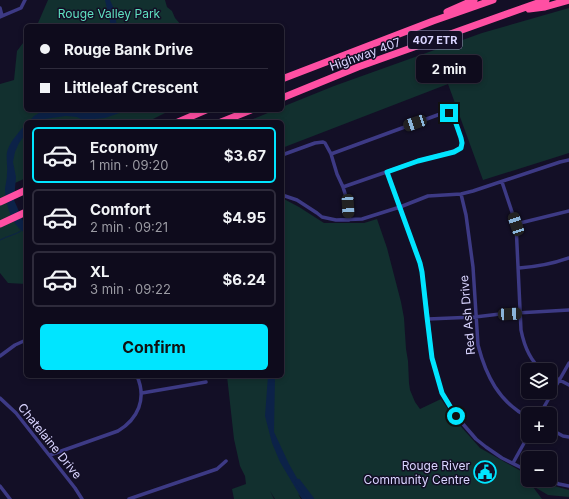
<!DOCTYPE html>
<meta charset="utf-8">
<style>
:root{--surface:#0e0b1c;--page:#1c1929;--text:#f1f3f6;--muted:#9b9ba3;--line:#2e2b3b;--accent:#00e5ff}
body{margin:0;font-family:Inter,sans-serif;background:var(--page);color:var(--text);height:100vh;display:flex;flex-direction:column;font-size:15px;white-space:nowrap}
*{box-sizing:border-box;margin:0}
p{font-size:13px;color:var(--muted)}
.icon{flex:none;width:22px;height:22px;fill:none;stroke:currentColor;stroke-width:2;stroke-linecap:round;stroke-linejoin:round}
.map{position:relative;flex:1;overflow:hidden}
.drawer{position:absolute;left:24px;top:120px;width:260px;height:258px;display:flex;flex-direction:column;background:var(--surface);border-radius:6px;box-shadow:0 2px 6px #0003,0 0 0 1px var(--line)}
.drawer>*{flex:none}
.hud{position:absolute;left:24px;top:24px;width:260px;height:88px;border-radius:6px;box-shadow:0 2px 6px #0003,0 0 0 1px var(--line);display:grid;align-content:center;height:88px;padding:0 16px;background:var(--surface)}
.tools{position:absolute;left:521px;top:363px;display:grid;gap:8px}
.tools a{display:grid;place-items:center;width:36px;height:36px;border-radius:6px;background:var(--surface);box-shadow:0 2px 6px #0003,0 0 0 1px var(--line);font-size:20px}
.end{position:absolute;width:18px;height:18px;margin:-9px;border:5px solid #00e5ff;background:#111;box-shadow:0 0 0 2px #111}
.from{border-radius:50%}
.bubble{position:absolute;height:28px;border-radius:6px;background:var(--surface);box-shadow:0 2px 6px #0003,0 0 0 1px var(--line);font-size:13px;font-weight:700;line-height:28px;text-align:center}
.car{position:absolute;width:12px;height:24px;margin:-12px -6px;border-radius:5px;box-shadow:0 0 3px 1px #0007;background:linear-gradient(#222 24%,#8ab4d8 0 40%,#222 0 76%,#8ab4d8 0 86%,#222 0)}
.hud b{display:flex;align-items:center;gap:14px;height:38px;font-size:15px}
.hud b+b{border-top:1px solid var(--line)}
.hud i{width:10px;height:10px;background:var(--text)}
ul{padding:7px 0 0;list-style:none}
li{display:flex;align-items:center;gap:12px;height:56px;margin:0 8px 6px;padding:0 8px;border:2px solid var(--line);border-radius:6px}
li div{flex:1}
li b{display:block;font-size:15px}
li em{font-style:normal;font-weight:700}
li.on{border-color:var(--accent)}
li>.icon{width:36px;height:36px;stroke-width:1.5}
.primary-button{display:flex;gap:8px;margin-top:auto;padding:8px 16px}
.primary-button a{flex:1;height:46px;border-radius:6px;background:var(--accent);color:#111;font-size:16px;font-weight:700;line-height:46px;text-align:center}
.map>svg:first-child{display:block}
.green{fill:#12302f}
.water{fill:#0c2248}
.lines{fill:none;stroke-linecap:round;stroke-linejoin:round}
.stream{stroke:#0c2248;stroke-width:1}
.river{stroke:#0c2248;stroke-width:6}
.street{stroke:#3d3a85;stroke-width:3.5}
.highway{stroke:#ff4fa3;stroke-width:7}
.route{stroke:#00e5ff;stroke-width:5}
.labels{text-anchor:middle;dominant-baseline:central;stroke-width:3;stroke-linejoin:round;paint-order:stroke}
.shield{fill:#130f26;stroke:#9e99be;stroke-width:1}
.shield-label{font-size:11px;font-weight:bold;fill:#d9d4ff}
.park-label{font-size:12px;fill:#5fe0c0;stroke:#130f26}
.street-label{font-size:12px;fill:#d9d4ff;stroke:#130f26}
.poi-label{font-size:12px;fill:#d9d4ff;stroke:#130f26;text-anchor:end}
</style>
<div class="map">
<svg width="569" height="499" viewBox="0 0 569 499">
<rect width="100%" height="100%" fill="#130f26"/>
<!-- green -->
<path class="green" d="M48 0H165L167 7 172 11 175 18 182 26H36L38 23Z
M569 8V153L483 180 448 84 282 148V122H246L275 110H282V107L334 86 482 33Z
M26 39V110H171L147 122H26V178L6 187 26 231V284L8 283 0 273V84L14 80 17 51Z
M282 198 299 207 324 223H364L377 219 387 248 401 302 404 318 406 349 408 361 409 383 410 390 415 402 420 409 441 399 456 421 480 448 528 475V480H538L554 486 569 490V497L548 495 533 486V487L542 499H303L298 494 301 499H275L270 491 274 499H234L232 489 246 484 245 476 240 466 234 439 227 376H282Z"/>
<!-- water -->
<path class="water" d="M105 0H110L114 9 117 26H111Z
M44 110H87L104 112 109 110H128L105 118 83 120 77 117 66 116 44 119 35 122H28L34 116Z
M26 124V133L19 143 15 152 13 162 16 177 14 200 24 223 26 225V233C12 227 5 203 5 188 6 183 7 178 7 173 8 165 5 156 8 149 12 139 20 131 26 124Z
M268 376H275L274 432 289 464 302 487 312 499H302L280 462 272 443 265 416Z"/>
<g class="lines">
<!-- stream -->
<path class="stream" d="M0 240C7 236 15 235 21 231"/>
<!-- river -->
<path class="river" d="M298 482 311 499"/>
<!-- street -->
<path class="street" d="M0 8 2 16
M0 17 21 8 25 0
M331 154 443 113H449L453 115 461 138 462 143 461 148 454 151 418 161 343 187
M282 155 315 143 323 142 325 143 331 154 337 174 343 187 348 203 349 220
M387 172 420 263 422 272 428 319 432 358 442 393 456 416 476 439 486 447 502 458 528 471
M502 182 516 224 521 330C524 345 529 360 542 370
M461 194 466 215 473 267 478 345C486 376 499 402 528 417
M282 195 297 200 317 213 322 217 336 220 362 219 400 207 428 196 461 194 473 191 560 162 569 160
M516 224 569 211
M519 268C536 267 552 264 569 258
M428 319 475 317 500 314 569 310
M0 356 15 345 26 340
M550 375 569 385
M142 393 206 382
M0 398 16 413 75 488 82 499
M540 414 569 363
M550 429 563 436 569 437
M50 455 118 431C138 419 147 399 137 376
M513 463 528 436
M548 480 559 484 569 486
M0 486 10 499
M129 499 217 469 226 461"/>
<!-- highway -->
<path class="highway" d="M529 9 545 7 569 0
M447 12 474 0
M282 79 433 21 493 0
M282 98 358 67 546 0
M178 122 206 110
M221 122 251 110
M0 202 26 190
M0 224 26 212"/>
</g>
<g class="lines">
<!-- route -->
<path class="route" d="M449 113 453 115 461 138 462 143 461 148 454 152 418 161 387 172 420 263 422 272 427 317 432 358 442 393 456 416"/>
</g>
<!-- icons -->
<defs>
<g id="civic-ring" transform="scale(1.15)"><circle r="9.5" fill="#130f26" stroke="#00e5ff" stroke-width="1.5"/><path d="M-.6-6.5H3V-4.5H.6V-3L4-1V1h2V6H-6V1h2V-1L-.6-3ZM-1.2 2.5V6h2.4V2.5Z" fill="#00e5ff"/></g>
</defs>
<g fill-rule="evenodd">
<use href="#civic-ring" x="485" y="472"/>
</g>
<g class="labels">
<!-- shield labels -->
<rect class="shield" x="408" y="31" width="54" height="18" rx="3"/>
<g class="shield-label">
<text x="435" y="40">407 ETR</text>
</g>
<!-- park labels -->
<g class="park-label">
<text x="109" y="13">Rouge Valley Park</text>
</g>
<!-- street labels -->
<g class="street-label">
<text transform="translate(365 54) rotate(-20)">Highway 407</text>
<text transform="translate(467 315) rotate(-95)">Red Ash Drive</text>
<text transform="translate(50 441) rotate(51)">Chatelaine Drive</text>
</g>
<!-- poi labels -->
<g class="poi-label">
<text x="470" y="465">Rouge River<tspan x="470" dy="14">Community Centre</tspan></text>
</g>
</g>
</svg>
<div class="tools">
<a><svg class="icon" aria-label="layers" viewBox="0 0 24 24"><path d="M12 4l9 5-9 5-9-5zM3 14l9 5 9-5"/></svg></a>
<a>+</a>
<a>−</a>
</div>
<i class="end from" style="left:456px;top:416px"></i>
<i class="end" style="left:449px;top:113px"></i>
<div class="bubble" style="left:416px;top:55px;width:66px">2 min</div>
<i class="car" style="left:415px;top:123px;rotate:251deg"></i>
<i class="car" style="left:348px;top:206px;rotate:177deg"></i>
<i class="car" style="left:516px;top:224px;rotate:342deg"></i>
<i class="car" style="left:510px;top:314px;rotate:87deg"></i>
<div class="hud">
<b><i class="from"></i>Rouge Bank Drive</b>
<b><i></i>Littleleaf Crescent</b>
</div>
<section class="drawer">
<ul>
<li class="on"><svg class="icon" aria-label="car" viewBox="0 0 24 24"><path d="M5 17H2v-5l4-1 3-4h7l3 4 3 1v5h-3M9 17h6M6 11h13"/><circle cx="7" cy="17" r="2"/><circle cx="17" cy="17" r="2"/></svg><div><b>Economy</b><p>1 min · 09:20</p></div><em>$3.67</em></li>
<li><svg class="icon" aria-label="car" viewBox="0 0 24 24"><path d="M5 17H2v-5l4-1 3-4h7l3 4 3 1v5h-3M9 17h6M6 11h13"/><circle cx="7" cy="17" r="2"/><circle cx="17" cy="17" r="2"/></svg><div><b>Comfort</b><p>2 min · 09:21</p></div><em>$4.95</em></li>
<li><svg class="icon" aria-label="car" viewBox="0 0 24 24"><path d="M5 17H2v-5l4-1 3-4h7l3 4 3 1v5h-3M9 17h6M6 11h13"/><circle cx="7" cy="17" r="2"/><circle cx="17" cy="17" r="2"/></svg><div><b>XL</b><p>3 min · 09:22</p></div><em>$6.24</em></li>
</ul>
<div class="primary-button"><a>Confirm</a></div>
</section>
</div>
